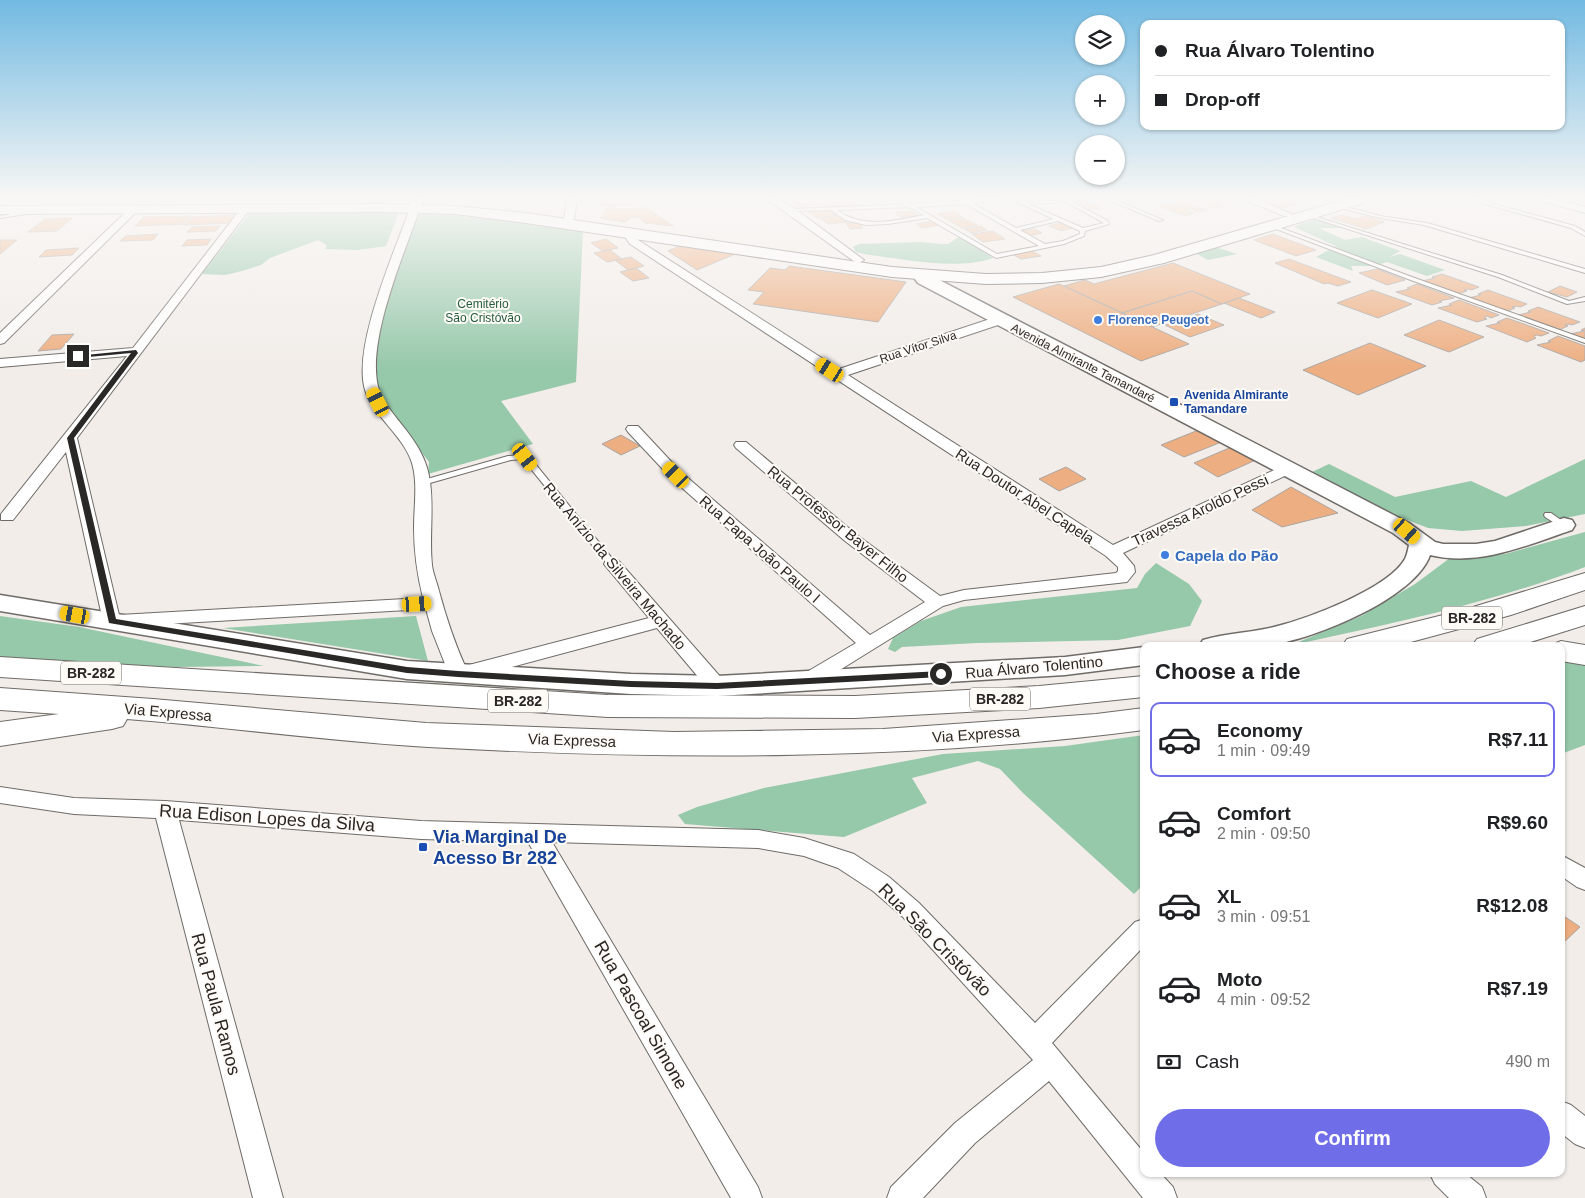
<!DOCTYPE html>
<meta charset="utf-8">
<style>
:root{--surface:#fff;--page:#f6f6f6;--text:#202124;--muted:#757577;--line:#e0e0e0;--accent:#6f6de7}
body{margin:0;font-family:Arial,sans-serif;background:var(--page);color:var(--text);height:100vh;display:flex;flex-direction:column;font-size:19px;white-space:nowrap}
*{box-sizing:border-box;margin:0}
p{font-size:16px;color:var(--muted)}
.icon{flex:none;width:28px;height:28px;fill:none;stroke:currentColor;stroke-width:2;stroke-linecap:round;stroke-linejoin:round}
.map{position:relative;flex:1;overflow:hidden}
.side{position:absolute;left:1140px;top:642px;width:425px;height:535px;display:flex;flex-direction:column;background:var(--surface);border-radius:10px;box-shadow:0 1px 4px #0004}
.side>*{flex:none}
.guide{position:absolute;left:1140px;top:20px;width:425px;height:110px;border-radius:10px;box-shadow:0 1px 4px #0004;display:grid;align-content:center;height:110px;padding:0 15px;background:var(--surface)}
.tools{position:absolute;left:1075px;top:15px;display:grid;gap:10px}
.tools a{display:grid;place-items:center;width:50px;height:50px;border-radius:50%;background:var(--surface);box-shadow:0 1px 4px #0004;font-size:25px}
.end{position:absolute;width:22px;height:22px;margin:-11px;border:6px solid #2a2826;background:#fff;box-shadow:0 0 0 2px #fff}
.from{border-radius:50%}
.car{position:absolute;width:15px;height:30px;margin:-15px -8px;border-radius:6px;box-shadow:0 0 4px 1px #0007;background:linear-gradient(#f5c518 24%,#345 0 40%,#f5c518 0 76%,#345 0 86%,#f5c518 0)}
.guide b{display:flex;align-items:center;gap:18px;height:48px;font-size:19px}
.guide b+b{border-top:1px solid var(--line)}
.guide i{width:12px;height:12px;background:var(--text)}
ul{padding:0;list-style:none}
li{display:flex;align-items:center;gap:15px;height:75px;margin:0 10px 8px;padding:0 5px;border:2px solid transparent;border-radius:10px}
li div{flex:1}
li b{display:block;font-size:19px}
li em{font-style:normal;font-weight:700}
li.current{border-color:var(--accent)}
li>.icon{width:45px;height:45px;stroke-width:1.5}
h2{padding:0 15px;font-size:22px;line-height:60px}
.pay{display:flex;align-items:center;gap:12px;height:55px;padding:0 15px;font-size:19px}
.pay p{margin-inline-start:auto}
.primary-button{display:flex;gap:10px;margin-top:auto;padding:10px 15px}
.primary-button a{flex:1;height:58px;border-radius:30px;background:var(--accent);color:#fff;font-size:20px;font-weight:700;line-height:58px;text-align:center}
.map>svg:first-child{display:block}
.green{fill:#96c8aa}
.building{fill:#edae81;stroke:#aba5a2}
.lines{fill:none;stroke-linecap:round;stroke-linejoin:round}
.service-casing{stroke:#6f6b67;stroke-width:2}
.minor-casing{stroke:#6f6b67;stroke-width:2}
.tertiary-casing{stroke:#6f6b67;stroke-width:3}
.secondary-casing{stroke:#6f6b67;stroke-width:3}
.primary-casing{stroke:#6f6b67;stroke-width:2}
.motorway-casing{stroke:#6f6b67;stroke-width:2}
.service{fill:#fff;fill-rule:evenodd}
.minor{fill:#fff;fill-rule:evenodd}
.tertiary{fill:#fff;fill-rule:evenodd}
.secondary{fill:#fff;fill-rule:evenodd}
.primary{fill:#fff;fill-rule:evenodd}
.motorway{fill:#fff;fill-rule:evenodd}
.route{fill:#2a2826}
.shop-dot{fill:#3f7fe0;stroke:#fefbf7;stroke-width:2}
.transit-dot{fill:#1a4fb4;stroke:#fefbf7;stroke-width:2}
.labels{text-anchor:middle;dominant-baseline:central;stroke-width:4;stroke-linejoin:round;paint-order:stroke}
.far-park-label{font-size:12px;fill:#245b3f;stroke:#fefbf7}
.far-shop-label{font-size:12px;font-weight:bold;fill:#366cbe;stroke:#fefbf7;text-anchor:start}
.far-street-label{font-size:12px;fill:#2a2826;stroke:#fefbf7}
.far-transit-label{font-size:12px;font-weight:bold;fill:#164399;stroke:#fefbf7;text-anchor:start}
.shield{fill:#fefbf7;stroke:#6a6765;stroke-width:1}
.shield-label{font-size:14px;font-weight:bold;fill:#2a2826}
.street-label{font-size:15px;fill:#2a2826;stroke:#fefbf7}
.shop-label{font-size:15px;font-weight:bold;fill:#366cbe;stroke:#fefbf7;text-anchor:start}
.near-street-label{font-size:18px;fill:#2a2826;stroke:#fefbf7}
.near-transit-label{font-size:18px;font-weight:bold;fill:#164399;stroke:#fefbf7;text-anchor:start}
</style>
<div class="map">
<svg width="1585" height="1198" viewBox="0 0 1585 1198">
<rect width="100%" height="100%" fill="#f2ede9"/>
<!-- green -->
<path class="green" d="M251 211 399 212 386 246 358 250 325 249 327 245 318 240 270 258 261 265 242 271 225 275 202 274Z
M420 211 493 218 583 230 576 382 501 401 533 444 428 474 429 462 379 397 375 376 378 324Z
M1315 219H1327L1345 225 1342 228H1319L1345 240 1362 237 1400 251 1390 257 1400 254 1445 270 1427 276 1387 262 1374 266H1351L1353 271 1316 257 1336 246 1296 228 1295 226Z
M960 236 993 258C955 271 904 259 864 254L856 252 853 247 859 244 921 242 942 244H948Z
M1216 247 1237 254 1208 260 1195 253Z
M1585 459V514L1526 526 1462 531 1428 528 1397 516 1312 472 1329 464 1395 497 1471 481 1506 497Z
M1585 532V567C1489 604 1389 624 1289 646L1361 616 1415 584 1450 558 1505 554Z
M1156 563 1189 584 1202 601 1190 626 1118 640 977 643 902 647 895 652 888 649 893 638 921 621 961 607 1137 588 1145 574Z
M0 616 79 627 264 666 176 667 0 659Z
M416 616 428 661 223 628Z
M1561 658 1585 661V745L1561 754Z
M1144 735V884L1134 894 1023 793 1000 769 978 761 912 778 927 803 844 837 685 824 678 815 697 807 764 788 943 754 1065 746Z"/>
<!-- building -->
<path class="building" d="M601 200H641L638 201 640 202 639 205 600 206 603 202H600Z
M793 200H812L814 201 811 204 800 206Z
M820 200 838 201V205H820Z
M839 200H856V205H838Z
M1180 200 1193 205 1207 210 1199 212 1190 209 1185 210 1194 213 1186 216 1159 206 1167 204 1176 207 1180 206 1172 203Z
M1193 200H1230L1235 202 1227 204 1218 201 1214 202 1223 205 1215 208Z
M1262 200H1286L1301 203 1284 208Z
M1087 202 1100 208 1090 210 1077 204Z
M647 208 673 226 645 223 638 217H632L625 222 600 218 605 214 606 209Z
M829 208 838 215 817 218 808 212Z
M913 211 918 216 900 217 895 213Z
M954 211 962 217 946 219 938 214Z
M237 215 230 223 183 225 191 217Z
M1341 215 1357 219 1365 216 1384 222 1366 229 1331 218Z
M190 216 182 224 135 226 144 217Z
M838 216 846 222 828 224 820 218Z
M72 218 57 231 28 232 45 219Z
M963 218 977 225 962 228 948 220Z
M934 221 941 225 922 228 916 224Z
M846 223H859L863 228 850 229Z
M1060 223 1073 228 1061 231 1049 226Z
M220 226 216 231 187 232 192 227Z
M981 226 987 230 971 233 964 229Z
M1035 229 1042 233 1028 236 1020 231Z
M993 231 1005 239 983 242 972 234Z
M158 234 153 240 120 241 126 236Z
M1273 234 1316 250 1296 256 1254 240Z
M211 239 207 245 182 246 187 240Z
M606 239 618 248 603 251 591 243Z
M0 240H17L0 254Z
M682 245 735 254 697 270 668 251Z
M79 248 72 255 39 257 46 250Z
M610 250 622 259 607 262 594 253Z
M1032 251 1041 256 1021 259 1012 254Z
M631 257 644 266 628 270 615 260Z
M1289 259 1351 282 1338 286 1328 283 1324 284 1275 263Z
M1173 263 1250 294 1222 304 1192 291 1122 313 1064 286 1085 280 1094 284Z
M789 266 906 282 878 322 753 304 764 292 748 290 770 268 785 270Z
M636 268 649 278 633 281 620 272Z
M1377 269 1405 280 1387 285 1359 273Z
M1442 274 1479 287 1471 290 1468 289 1464 290 1467 291 1458 294 1422 281 1435 278 1432 277Z
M1059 284 1064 286 1189 344 1141 361 1013 297Z
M1417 284 1454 298 1439 301 1442 302 1432 305 1396 292 1410 289 1407 288Z
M1560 286 1577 292 1567 297 1548 292Z
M1372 290 1412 304 1378 318 1337 303Z
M1488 290 1527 304 1520 307 1516 306 1512 307 1515 308 1506 312 1468 298 1481 295 1478 294Z
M1192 291 1222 304 1152 327 1122 313Z
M1239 298 1275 312 1261 318 1224 303Z
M1459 300 1499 315 1491 318 1487 316 1484 318 1487 319 1477 322 1438 308 1452 305 1449 304Z
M1538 307 1580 322 1572 325 1568 324 1565 325 1568 326 1559 330 1518 315 1531 312 1528 311Z
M1198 314 1224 325 1190 337 1165 325Z
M1507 318 1549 333 1541 336 1537 335 1534 336 1536 338 1527 342 1486 326 1500 323 1497 322Z
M1439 320 1484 337 1449 352 1404 335Z
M1585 328V339L1570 334 1584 331 1581 330Z
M74 334 61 349 38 351 52 335Z
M1558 336 1585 346V360L1581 362 1537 345 1551 342 1548 341Z
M1370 343 1426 366 1358 395 1303 370Z
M1201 429 1224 441 1184 457 1161 445Z
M621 435 640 446 621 455 602 444Z
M1234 446 1258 459 1218 477 1194 463Z
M1066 467 1086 479 1059 491 1039 479Z
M1291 487 1338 513 1282 527 1252 510Z
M1561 914 1580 927 1561 945Z"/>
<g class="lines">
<!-- service casing -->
<g class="service-casing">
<path id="service" d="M976 200H999L972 203 1016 228 1054 219 1012 200 1022 202 1089 200 1072 202 1108 221 1109 224 1085 231 1084 236 1064 244 996 258 927 218 888 224 866 225 845 220 831 210 791 211 789 210 791 209C852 207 914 204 976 200ZM1066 202 1104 223 1083 228 1028 204ZM966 204 1039 246 997 254 916 207ZM910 207 924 215C894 221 862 229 837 210ZM1058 221 1080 231V234L1063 241 1045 244 1020 230Z
M1109 200H1115L1163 220 1159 221Z
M1471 200H1479L1575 226 1585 232V236L1571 228Z
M1339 205 1380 216 1427 223 1585 269V273L1424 225 1380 218 1337 207V206Z
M31 211H33V213L0 218V216Z
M1307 214 1502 275 1569 301 1585 297V301L1567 304 1498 277 1307 216Z
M1273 225 1412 277 1585 339V343L1408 279 1271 227V225Z
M525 455H528L615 562 616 564 615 566H609L523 459 511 460 423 485 419 483 420 481 508 456Z
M1545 513H1551L1568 525 1567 527H1561L1545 517 1544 515Z"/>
</g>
<!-- minor casing -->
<g class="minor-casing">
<path id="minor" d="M567 200H577L574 219 569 222 564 219Z
M768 200H780L794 208 864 260 859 263 855 262Z
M897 200H908L916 206 911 209Z
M1245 200H1259L1292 214 1290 216H1284Z
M1539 200H1556L1585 207V213Z
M246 205 251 208 249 210 77 438 119 615 423 598C417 574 414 552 414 527 414 506 418 483 412 463 403 435 374 417 365 390 352 346 395 251 410 208L415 205 420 208C405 253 357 359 384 401 402 428 426 447 430 482 434 509 429 538 432 565 433 574 437 582 439 591 446 617 454 641 465 666L649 618 604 564 606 560H618L724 681 727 686 724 691 717 693 710 691 657 628 459 681 452 679 449 674 432 631 426 609 112 627 106 625 103 621 66 452 13 520H1V514L127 356 0 367V359L133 348 243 206Z
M134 206 137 207V211L4 343 0 344V333L131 207Z
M632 231 637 234 635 237 638 240 839 369 996 317H1004L1006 320 1004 323 848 375 1113 545 1283 466H1293L1295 469 1293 472 1123 553 1134 566 1135 572 1127 582 964 600 943 606 814 686 807 688 800 686 797 681 800 676 856 643 671 478 628 432 626 429 628 426H638L681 472 870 635 925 602 845 541 736 448 734 445 736 442H746L857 535 940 596 964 590 1116 573 1118 571V567L1106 556 630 244 625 237 628 232Z
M0 787 74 798 165 801 421 821 758 830 804 838 854 854 889 877 919 903 1035 1023 1135 922 1144 919V946L1052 1043 1144 1153V1174H1161L1173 1187 1177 1198H1143L1049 1081 975 1143 923 1198H887L891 1187 955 1123 1033 1060 903 917 873 891 838 868 804 856 758 848 552 842 758 1187 762 1198H731L528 842 421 839 179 820 283 1198H253L156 818 74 814 0 803Z
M1561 855 1585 868V890L1577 887 1561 876Z
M1561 1101 1571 1105 1585 1116V1148L1575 1144 1561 1133Z
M1430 1174H1466L1482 1187 1486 1198H1449L1435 1184Z"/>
</g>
<!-- tertiary casing -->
<g class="tertiary-casing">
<path id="tertiary" d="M411 200H423L419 211H411L409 208Z"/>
</g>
<!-- secondary casing -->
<g class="secondary-casing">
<path id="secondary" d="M920 270 1409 523 1435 542 1443 544H1476L1495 541 1564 518 1572 520 1575 525 1572 530C1527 545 1479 567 1430 555 1415 599 1308 642 1264 646 1243 648 1220 646 1199 646L1203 640C1226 633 1251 633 1274 627 1307 619 1388 589 1405 559 1407 555 1408 550 1409 545L1393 533 918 283 912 275 915 272Z
M0 595 407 661 631 674 717 676 1065 657 1144 647V665L1065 675 717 696 631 694 407 679 0 611Z"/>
</g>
<!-- primary casing -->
<g class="primary-casing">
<path id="primary" d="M1343 200H1366L1364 203 1164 263 1101 277 1042 283 986 284 892 277 526 223 456 214 378 212 0 214V206L378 204 456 206 526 213 892 267 986 274 1042 273 1101 267 1154 255Z"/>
</g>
<!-- motorway casing -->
<g class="motorway-casing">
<path id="motorway" d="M1585 573V590L1511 615 1396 646H1342L1347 639 1463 610Z
M1585 606V625L1518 646H1472L1477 639Z
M1561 641 1585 645V665L1561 661V646H1549Z
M0 657 608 695 855 696 1039 686 1144 676V697L1039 708 855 718 608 717 0 677Z
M0 688 153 699 426 723 674 732 883 729 1096 714 1144 708V730C907 761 666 760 428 747 327 741 227 727 127 719L123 726 112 729 0 746V722L59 714 0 710Z"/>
</g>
<!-- service -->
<use href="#service" class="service"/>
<!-- minor -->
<use href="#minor" class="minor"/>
<!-- tertiary -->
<use href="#tertiary" class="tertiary"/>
<!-- secondary -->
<use href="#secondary" class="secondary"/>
<!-- primary -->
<use href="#primary" class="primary"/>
<!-- motorway -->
<use href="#motorway" class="motorway"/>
</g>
<!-- sky -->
<linearGradient id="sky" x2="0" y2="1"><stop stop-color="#72bae2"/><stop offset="0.54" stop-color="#f9f7f5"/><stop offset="1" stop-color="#f9f7f5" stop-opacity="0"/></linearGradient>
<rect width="1585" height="368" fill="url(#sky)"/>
<!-- route -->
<path class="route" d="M136 350 138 353 74 438 116 619 407 667 458 671 631 681 717 683 941 671 945 674 941 677 717 689 631 687 458 677 407 673 109 623 67 438 131 353 78 358 75 356Z"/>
<!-- markers -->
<g class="shop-dot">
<circle cx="1098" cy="320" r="5"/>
<circle cx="1165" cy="555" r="5"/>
</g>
<g class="transit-dot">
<rect x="1169" y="397" width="10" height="10" rx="2.5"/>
<rect x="418" y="842" width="10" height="10" rx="2.5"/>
</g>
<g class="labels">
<!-- far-park labels -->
<g class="far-park-label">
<text x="483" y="304">Cemitério<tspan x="483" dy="14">São Cristóvão</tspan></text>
</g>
<!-- far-shop labels -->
<g class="far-shop-label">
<text x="1108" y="320">Florence Peugeot</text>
</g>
<!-- far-street labels -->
<g class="far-street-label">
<text transform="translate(918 347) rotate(-18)">Rua Vítor Silva</text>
<text transform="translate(1083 363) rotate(27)">Avenida Almirante Tamandaré</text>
</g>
<!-- far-transit labels -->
<g class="far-transit-label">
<text x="1184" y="395">Avenida Almirante<tspan x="1184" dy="14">Tamandare</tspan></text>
</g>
<!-- shield labels -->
<g class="shield">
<rect x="1442" y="606.5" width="60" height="23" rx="4"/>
<rect x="61" y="661.5" width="60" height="23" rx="4"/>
<rect x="970" y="687.5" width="60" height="23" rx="4"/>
<rect x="488" y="689.5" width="60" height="23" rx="4"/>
</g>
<g class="shield-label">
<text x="1472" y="618">BR-282</text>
<text x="91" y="673">BR-282</text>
<text x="1000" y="699">BR-282</text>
<text x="518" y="701">BR-282</text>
</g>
<!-- street labels -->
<g class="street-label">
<text transform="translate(1025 496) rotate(33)">Rua Doutor Abel Capela</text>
<text transform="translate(1200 510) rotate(-25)">Travessa Aroldo Pessi</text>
<text transform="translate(838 524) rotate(39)">Rua Professor Bayer Filho</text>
<text transform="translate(760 549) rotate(41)">Rua Papa João Paulo I</text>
<text transform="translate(615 566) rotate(50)">Rua Anízio da Silveira Machado</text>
<text transform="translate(1034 667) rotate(-5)">Rua Álvaro Tolentino</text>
<text transform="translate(168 712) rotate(5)">Via Expressa</text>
<text transform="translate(976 734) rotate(-4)">Via Expressa</text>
<text transform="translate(572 740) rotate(2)">Via Expressa</text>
</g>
<!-- shop labels -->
<g class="shop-label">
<text x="1175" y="555">Capela do Pão</text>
</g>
<!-- near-street labels -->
<g class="near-street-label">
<text transform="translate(267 818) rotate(4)">Rua Edison Lopes da Silva</text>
<text transform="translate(935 940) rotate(45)">Rua São Cristóvão</text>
<text transform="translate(216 1004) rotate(75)">Rua Paula Ramos</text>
<text transform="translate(641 1015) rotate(60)">Rua Pascoal Simone</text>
</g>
<!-- near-transit labels -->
<g class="near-transit-label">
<text x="433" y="837">Via Marginal De<tspan x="433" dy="21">Acesso Br 282</tspan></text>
</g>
</g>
</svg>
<div class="tools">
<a><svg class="icon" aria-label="layers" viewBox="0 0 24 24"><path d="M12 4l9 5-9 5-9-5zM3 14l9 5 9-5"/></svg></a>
<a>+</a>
<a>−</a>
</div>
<i class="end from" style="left:941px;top:674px"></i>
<i class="end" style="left:78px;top:356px"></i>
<i class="car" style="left:830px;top:370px;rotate:303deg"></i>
<i class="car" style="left:378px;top:402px;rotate:333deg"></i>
<i class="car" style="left:525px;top:457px;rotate:142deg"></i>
<i class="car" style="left:676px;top:475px;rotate:315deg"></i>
<i class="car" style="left:1407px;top:531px;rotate:131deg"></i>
<i class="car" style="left:417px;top:604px;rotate:87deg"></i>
<i class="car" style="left:75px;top:615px;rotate:280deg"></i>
<div class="guide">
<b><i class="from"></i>Rua Álvaro Tolentino</b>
<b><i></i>Drop-off</b>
</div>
<section class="side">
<h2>Choose a ride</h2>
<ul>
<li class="current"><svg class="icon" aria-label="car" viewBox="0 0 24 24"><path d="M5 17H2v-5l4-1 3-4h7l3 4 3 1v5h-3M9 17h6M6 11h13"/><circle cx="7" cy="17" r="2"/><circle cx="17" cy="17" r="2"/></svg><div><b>Economy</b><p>1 min · 09:49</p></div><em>R$7.11</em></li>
<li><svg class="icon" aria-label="car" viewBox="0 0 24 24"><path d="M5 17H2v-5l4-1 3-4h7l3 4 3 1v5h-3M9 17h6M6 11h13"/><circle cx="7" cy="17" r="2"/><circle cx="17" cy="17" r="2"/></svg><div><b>Comfort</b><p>2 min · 09:50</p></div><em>R$9.60</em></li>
<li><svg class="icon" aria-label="car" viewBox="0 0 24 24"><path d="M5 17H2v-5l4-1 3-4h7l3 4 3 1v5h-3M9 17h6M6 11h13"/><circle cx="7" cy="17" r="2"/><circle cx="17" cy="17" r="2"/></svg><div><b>XL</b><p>3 min · 09:51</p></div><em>R$12.08</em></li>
<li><svg class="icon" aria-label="car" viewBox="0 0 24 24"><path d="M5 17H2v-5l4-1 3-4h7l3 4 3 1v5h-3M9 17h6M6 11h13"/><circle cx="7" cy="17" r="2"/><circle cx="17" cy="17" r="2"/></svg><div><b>Moto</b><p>4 min · 09:52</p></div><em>R$7.19</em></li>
</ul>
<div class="pay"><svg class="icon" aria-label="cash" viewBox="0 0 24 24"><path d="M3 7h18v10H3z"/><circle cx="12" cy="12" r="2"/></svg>Cash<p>490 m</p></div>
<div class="primary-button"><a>Confirm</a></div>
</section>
</div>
